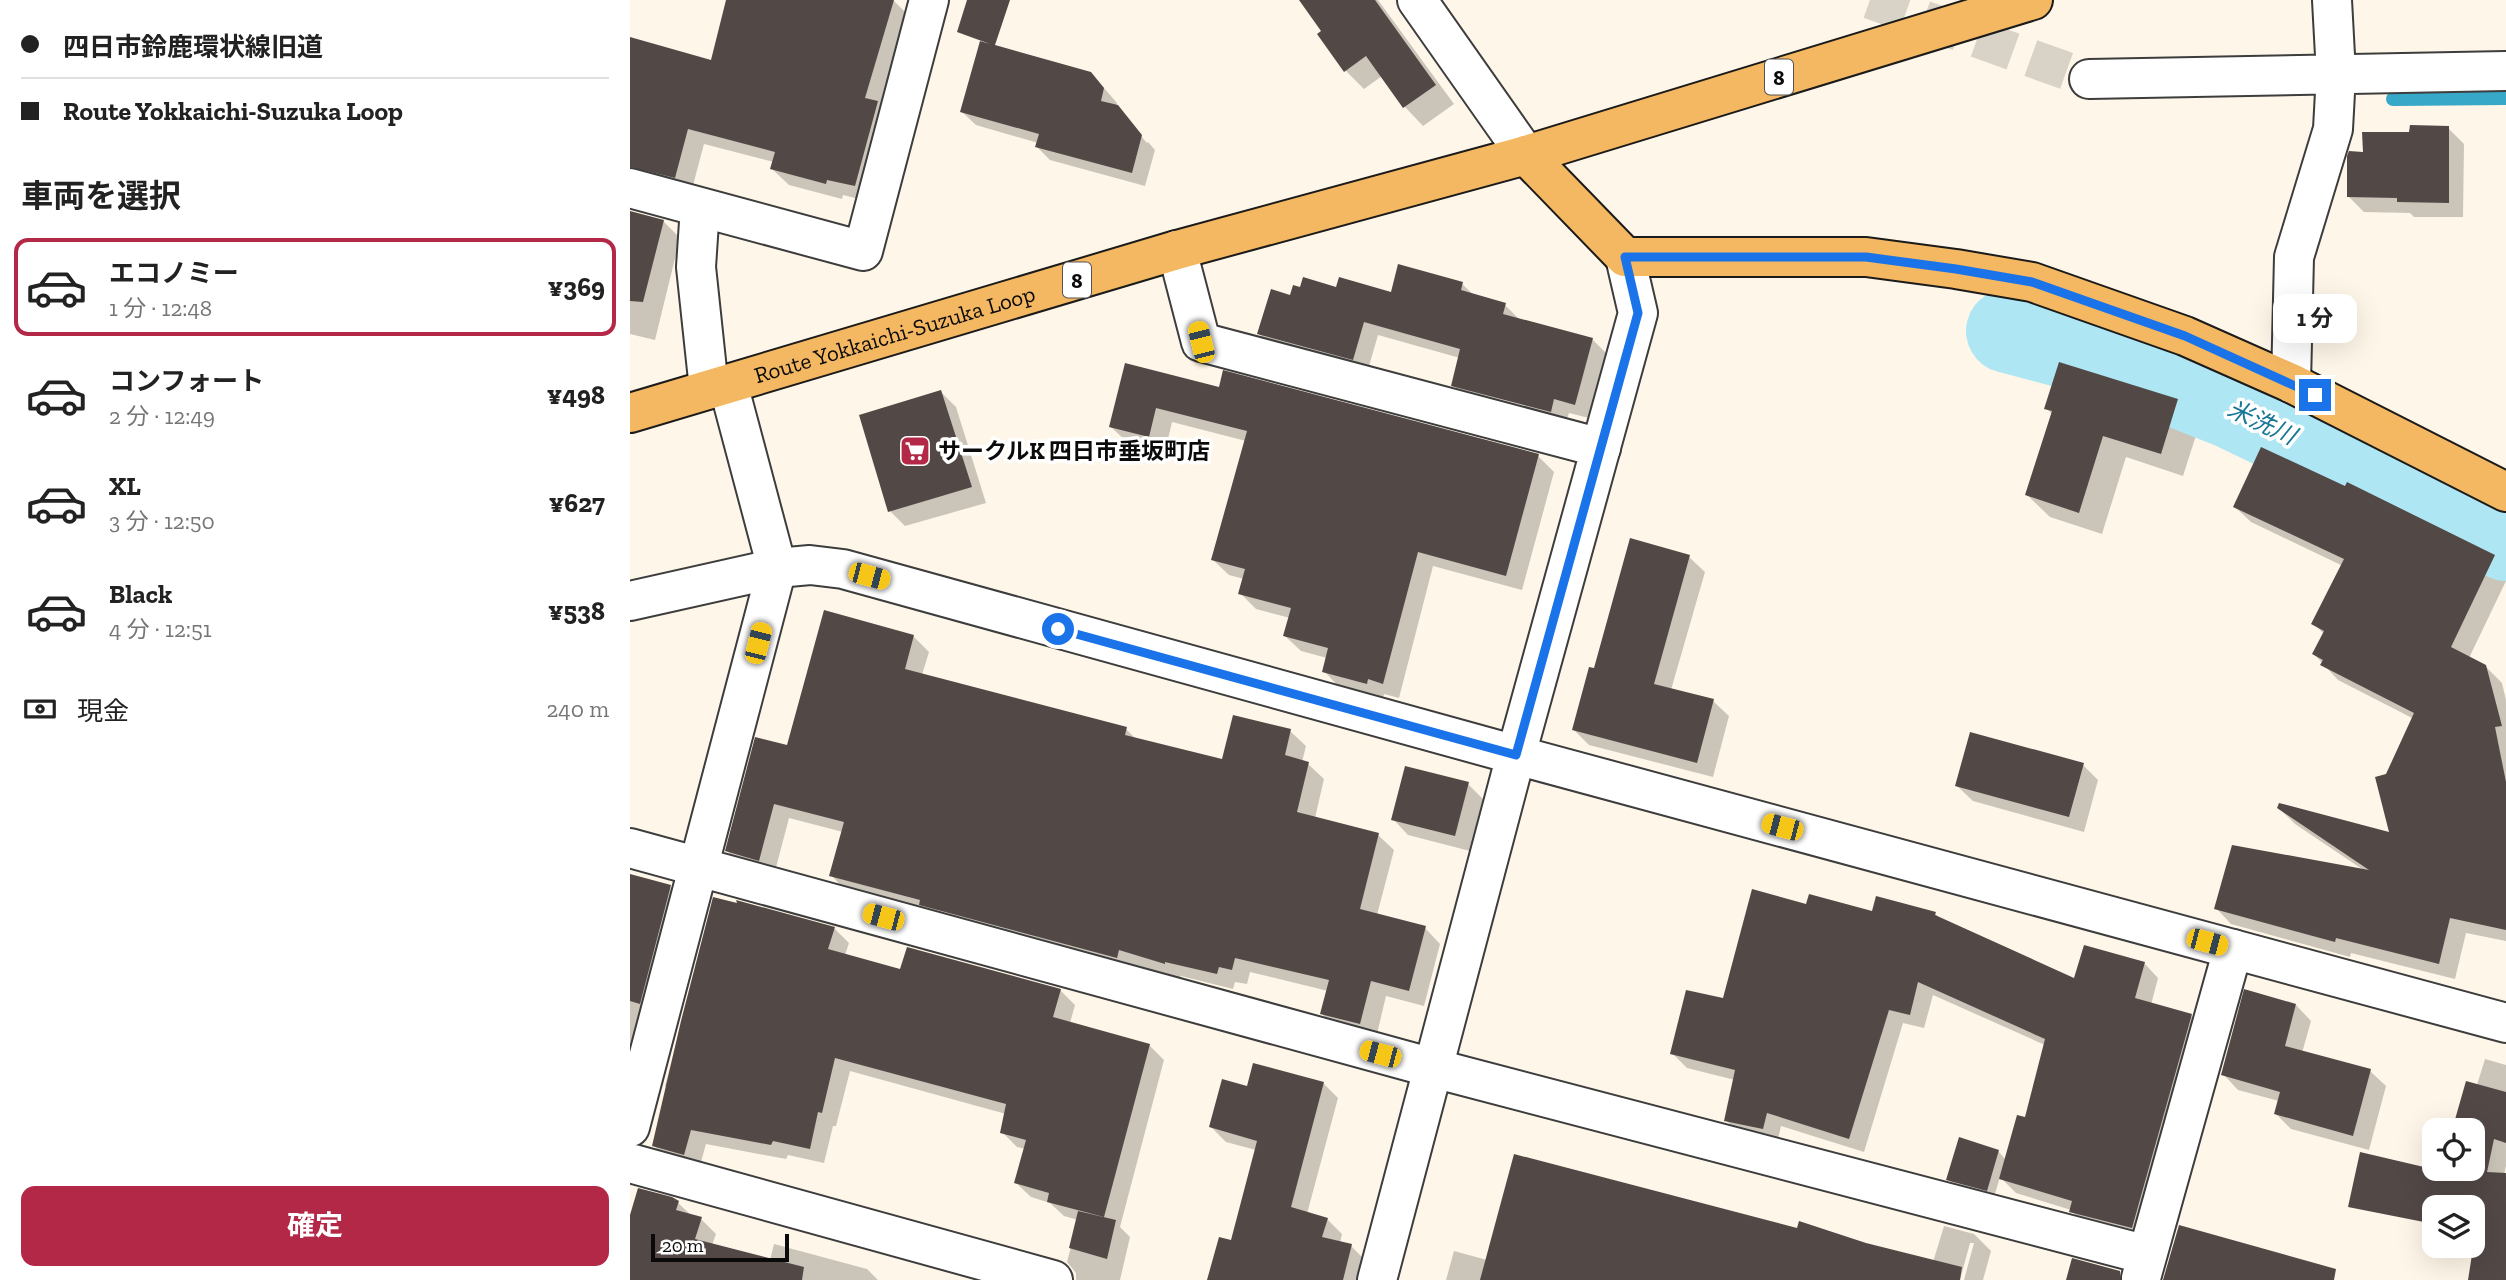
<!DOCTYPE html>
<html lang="ja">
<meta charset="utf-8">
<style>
:root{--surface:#fff;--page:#f6f6f6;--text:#222;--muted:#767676;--line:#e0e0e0;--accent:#b42847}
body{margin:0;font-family:"Zilla Slab","Noto Sans JP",serif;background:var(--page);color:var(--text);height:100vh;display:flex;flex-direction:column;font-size:26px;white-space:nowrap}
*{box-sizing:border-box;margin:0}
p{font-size:23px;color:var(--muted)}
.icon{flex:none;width:38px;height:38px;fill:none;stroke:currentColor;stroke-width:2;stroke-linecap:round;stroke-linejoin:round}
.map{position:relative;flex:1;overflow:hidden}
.details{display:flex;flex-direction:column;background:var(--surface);width:630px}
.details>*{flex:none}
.top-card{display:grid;align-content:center;height:154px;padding:0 21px;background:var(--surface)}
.fabs{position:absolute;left:1792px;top:1118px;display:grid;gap:14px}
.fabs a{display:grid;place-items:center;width:63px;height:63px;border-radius:14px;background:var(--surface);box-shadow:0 7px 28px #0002;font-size:35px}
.scale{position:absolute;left:21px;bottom:18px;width:138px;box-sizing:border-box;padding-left:7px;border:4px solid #0a0a0a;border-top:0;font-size:19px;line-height:24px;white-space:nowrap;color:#0a0a0a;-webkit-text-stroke:5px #fff;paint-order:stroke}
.end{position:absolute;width:32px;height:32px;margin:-16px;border:9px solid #1a73e8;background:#fff;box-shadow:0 0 0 4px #fff}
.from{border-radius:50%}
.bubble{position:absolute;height:49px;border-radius:14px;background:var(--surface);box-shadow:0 7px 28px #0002;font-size:23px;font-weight:700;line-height:49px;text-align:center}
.car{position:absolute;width:21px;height:42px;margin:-21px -10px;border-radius:9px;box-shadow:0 0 5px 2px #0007;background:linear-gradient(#f5c518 24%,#345 0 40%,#f5c518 0 76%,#345 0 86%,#f5c518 0)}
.top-card b{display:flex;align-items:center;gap:24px;height:66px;font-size:26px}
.top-card b+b{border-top:2px solid var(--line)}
.top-card i{width:18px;height:18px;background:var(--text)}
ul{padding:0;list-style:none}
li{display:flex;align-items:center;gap:21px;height:98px;margin:0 14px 10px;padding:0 7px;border:4px solid transparent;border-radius:14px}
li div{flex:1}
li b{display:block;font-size:26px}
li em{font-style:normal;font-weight:700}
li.selected{border-color:var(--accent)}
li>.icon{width:63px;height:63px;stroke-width:1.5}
h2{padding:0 21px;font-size:32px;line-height:84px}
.pay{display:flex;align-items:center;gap:18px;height:77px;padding:0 21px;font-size:26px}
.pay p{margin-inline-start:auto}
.primary-button{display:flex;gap:14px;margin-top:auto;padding:14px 21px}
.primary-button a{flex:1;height:80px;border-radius:14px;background:var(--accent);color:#fff;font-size:28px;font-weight:700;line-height:80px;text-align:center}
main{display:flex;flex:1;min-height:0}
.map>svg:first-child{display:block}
.shadow{fill:#0003}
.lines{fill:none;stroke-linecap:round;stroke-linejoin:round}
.stream{stroke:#38a8c8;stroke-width:14}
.river{stroke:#afe6f4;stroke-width:84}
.building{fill:#524947}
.minor-tunnel{stroke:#d9d3c7;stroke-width:38;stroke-dasharray:38 19;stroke-linecap:butt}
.minor-casing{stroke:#3d3d3d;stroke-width:42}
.tertiary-casing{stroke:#3d3d3d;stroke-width:42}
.primary-casing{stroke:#1b1b1b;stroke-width:42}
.minor{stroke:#fff;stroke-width:38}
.tertiary{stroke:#fff;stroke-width:38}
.primary{stroke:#f4b762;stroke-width:38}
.route{stroke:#1a73e8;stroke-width:9}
.labels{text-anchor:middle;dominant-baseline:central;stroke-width:7;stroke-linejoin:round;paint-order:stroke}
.shield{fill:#fff;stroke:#545454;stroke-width:2}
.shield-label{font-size:21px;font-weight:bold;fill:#0a0a0a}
.street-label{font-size:23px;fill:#0a0a0a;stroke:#fff}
.poi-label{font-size:23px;font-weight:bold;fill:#0a0a0a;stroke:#fff;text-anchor:start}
.water-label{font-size:24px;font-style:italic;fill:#197696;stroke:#fff}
</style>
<main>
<section class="details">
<div class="top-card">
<b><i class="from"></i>四日市鈴鹿環状線旧道</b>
<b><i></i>Route Yokkaichi-Suzuka Loop</b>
</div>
<h2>車両を選択</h2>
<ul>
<li class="selected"><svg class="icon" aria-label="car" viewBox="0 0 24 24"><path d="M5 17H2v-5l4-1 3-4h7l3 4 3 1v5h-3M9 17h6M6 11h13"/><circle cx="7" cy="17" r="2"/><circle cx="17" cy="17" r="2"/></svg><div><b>エコノミー</b><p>1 分 · 12:48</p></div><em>¥369</em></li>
<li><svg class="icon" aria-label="car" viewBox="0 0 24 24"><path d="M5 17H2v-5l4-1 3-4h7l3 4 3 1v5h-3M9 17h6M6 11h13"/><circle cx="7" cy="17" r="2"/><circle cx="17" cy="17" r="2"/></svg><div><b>コンフォート</b><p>2 分 · 12:49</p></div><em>¥498</em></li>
<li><svg class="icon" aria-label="car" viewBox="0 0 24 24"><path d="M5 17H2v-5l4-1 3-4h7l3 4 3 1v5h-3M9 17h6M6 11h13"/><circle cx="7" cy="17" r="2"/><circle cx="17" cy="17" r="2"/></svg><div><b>XL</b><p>3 分 · 12:50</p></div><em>¥627</em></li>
<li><svg class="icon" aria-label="car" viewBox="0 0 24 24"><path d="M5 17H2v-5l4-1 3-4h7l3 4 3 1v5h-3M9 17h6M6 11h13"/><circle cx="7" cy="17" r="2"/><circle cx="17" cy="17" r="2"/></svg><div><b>Black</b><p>4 分 · 12:51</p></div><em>¥538</em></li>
</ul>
<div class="pay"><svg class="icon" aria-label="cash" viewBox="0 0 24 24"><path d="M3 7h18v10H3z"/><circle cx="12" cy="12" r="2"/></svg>現金<p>240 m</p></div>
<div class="primary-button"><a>確定</a></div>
</section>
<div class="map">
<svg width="1876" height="1280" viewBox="0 0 1876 1280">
<rect width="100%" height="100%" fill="#fef6e8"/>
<!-- shadow -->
<path class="shadow" d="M97 0H263L279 16 241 202 213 195 212 199 159 185 142 169 144 162 74 144 61 193 0 189V39L82 62Z
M671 0H748L824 104 793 126 775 107 752 76 734 89 716 71 694 32Z
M461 73 487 103 486 106 517 143 518 142 525 150 515 186 420 160 407 147 408 143 346 125 332 112Z
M1818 128 1834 144 1833 217H1784L1780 213 1734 212 1719 197 1735 154 1781 134Z
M0 212 33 221 50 238 25 340 0 334Z
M832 284 845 296 875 305 890 320 962 339 977 354 959 418 939 413 935 425 837 400 823 385 830 358 748 335 737 373 644 348 629 334 661 297 707 289 762 294Z
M496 365 590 389 594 373 908 456 924 472 892 590 803 566 769 698 754 694 753 699 709 687 694 671 697 658 671 651 655 636 660 618 626 609 610 593 614 579 599 575 583 560 616 441 542 422 535 452 497 442 481 427Z
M311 392 326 407 356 503 275 526 260 511Z
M1547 401 1570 423 1553 476 1496 457 1472 534 1420 517 1397 495 1422 414 1416 408Z
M1718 484 1864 556 1876 568V581L1839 658 1855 666 1872 683 1876 700V941L1836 933 1825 979 1721 953 1720 957 1601 924 1586 908 1735 871 1665 824 1649 808 1762 834 1784 719 1708 680 1684 654 1694 634 1684 624 1713 566 1621 522 1605 507 1715 489Z
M1059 557 1075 572 1041 690 1083 701 1099 716 1083 777 959 745 944 730 965 671Z
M283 636 299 652 292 675 496 729 507 740 594 761 660 731 676 746 672 762 678 764 694 779 685 818 748 835 764 850 747 915 795 928 810 944 794 1006 756 996 746 1038 707 1029 692 1014 698 991 620 972 617 984 605 982 603 989 551 976 550 979 505 965 502 972 216 891 201 875 213 832 159 818 144 875 113 866 97 851 159 747Z
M1453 765 1468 780 1454 832 1343 801 1327 786Z
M838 784 853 799 840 851 778 835 763 819Z
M0 876 40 887 55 901 0 1086Z
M84 899 109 905 108 902 205 929 219 943 215 955 272 971 430 990 445 1005 440 1023 519 1045 534 1060 490 1227 500 1237 490 1280H446V1273L437 1262 448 1220 434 1216 420 1203 401 1197 386 1183 396 1149 387 1147 372 1132 376 1114 220 1071 206 1126H203L194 1163 158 1155 156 1159 76 1144 69 1169 38 1160 24 1146 37 1088 35 1086Z
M1178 906 1244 913 1305 914 1311 919 1446 980 1514 963 1528 978 1521 1005 1561 1016 1576 1030 1516 1242 1455 1226 1441 1210 1386 1193 1370 1177 1364 1197 1326 1187 1318 1179 1368 1151 1376 1160 1396 1119 1415 1045 1303 995 1294 1028 1273 1023 1234 1152 1151 1126 1147 1143 1110 1135 1096 1120 1105 1080 1057 1068 1042 1053 1094 1000Z
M1666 1005 1681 1021 1672 1053 1740 1071 1756 1086 1739 1150 1661 1129 1646 1114 1649 1101 1608 1090 1593 1074Z
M1855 1059 1876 1065V1166L1864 1219 1876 1221V1280H1840L1843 1255 1823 1250 1819 1246H1843V1208H1809L1821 1169H1843V1130H1833Z
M693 1083 708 1098 677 1214 697 1219 712 1234 710 1243 721 1246 736 1261 731 1280H579L602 1242 626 1150 596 1142 581 1127 618 1088Z
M47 1202 62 1216 71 1219 86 1234 82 1245 140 1260 144 1244 237 1269 248 1280H0V1222Z
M1314 1226 1344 1234 1361 1251 1353 1280H1334L1344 1243H1340L1330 1280H816L824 1251 857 1260 1169 1230 1303 1262Z"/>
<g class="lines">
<!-- stream -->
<path class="stream" d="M1763 99 1876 98"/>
<!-- river -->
<path class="river" d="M1378 331 1476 357 1602 407 1876 539"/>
</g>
<!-- building -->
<path class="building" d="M96 0H264L235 98 248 101 225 186 197 180 196 184 140 169 145 152 58 129 45 178 0 167V37L81 60Z
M337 0H380L365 45 461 72 474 88 471 101 488 105 512 135 502 173 405 147 409 134 330 112 350 41 360 44 327 32Z
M669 0H745L806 85 773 108 736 56 714 72 687 34 691 31Z
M1780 125 1819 126V203L1767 202V198L1717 197V156L1719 151 1733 152 1732 132H1779Z
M0 211 34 220 13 302 0 301Z
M768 264 833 282 831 290 876 303 873 314 963 338 945 405 924 399 921 412 821 386 830 349 734 322 723 360 627 334 641 289 660 295 663 285 670 287 673 277 706 287 709 277 761 292Z
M1429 362 1548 399 1531 454 1473 436 1449 513 1395 495 1422 411 1414 409Z
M495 363 589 387 593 370 909 454 876 576 788 552 753 684 738 679 737 684 692 672 698 648 653 636 661 608 608 594 615 569 581 560 617 431 526 408 519 437 479 427Z
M311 390 342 487 258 512 229 415Z
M1631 447 1715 486 1717 482 1865 555 1821 647 1856 665 1872 726 1865 727 1876 782V930L1820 918 1809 964 1706 938 1705 942 1584 909 1602 845 1739 870 1647 808 1649 803 1759 832 1745 777 1756 774 1784 713 1690 665 1693 660 1682 654 1694 631 1681 624 1714 559 1603 507Z
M1000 538 1060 555 1024 684 1084 699 1067 763 942 730 959 667 964 668Z
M194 610 284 635 275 669 497 727 495 735 592 759 603 715 661 729 655 755 679 762 667 812 749 833 730 909 796 926 779 991 741 981 730 1024 690 1014 699 980 605 958 602 970 589 967 587 974 535 962V964L489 950 487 958 289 905 290 900 199 876 214 822 144 804 129 861 95 851 125 737 157 745Z
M1340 732 1454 763 1439 817 1325 786Z
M775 766 839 782 825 836 761 820Z
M0 874 41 885 10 1004 0 1001Z
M1122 889 1176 904 1179 894 1242 911 1246 896 1306 912 1305 915 1444 978 1454 945 1515 962 1505 998 1562 1014 1502 1228 1439 1212 1442 1201 1369 1179 1387 1115 1395 1117 1415 1039 1288 982 1280 1015 1259 1010 1219 1139 1137 1113 1133 1129 1094 1121 1105 1070 1040 1054 1056 990 1093 998Z
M83 897 107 903 106 900 205 927 198 949 270 969 277 947 431 989 423 1017 520 1044 474 1217 417 1202 419 1193 384 1183 396 1140 370 1133 376 1104 205 1058 192 1113 188 1112 180 1149 143 1141 141 1145 61 1130 54 1155 22 1146 51 1021Z
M1614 989 1666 1004 1655 1046 1741 1069 1723 1136 1644 1114 1650 1092 1591 1075Z
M623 1063 694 1082 661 1207 698 1218 692 1237 722 1244 713 1280H577L589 1237 601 1240 627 1141 579 1127 592 1079 617 1086Z
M1836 1081 1876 1092V1143L1864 1139 1857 1172 1876 1173V1280H1838L1850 1204 1843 1233V1208H1804V1224L1718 1207 1730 1152 1811 1171 1843 1169V1130H1822Z
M1329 1137 1369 1150 1357 1191 1316 1180Z
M884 1154 1167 1228 1169 1221 1236 1243 1332 1267 1330 1280H850Z
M8 1188 42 1197 49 1201 46 1210 72 1217 65 1239 174 1267 172 1280H0V1215Z
M448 1211 486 1220 477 1259 439 1248Z
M1549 1225 1706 1269 1704 1280H1533Z
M1442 1258 1490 1271V1280H1436Z"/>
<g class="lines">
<!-- minor-tunnel -->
<path class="minor-tunnel" d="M1240 0 1459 79"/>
<!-- minor casing -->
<g class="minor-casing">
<path id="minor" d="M787 0 896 155
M1459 79 1876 71
M0 188 233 251 299 0
M70 207 66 267 79 389
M547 250 571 342 971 448
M1661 383 1664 257 1703 129 1706 74 1702 0
M0 848 803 1068 1517 1255
M0 1127 147 568 98 384
M0 1163 423 1280
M1511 1278 1603 949"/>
</g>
<!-- tertiary casing -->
<g class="tertiary-casing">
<path id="tertiary" d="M0 601 147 568 180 565 213 569 886 755 1876 1023
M747 1280 886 755 1008 313 995 257"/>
</g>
<!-- primary casing -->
<g class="primary-casing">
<g id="primary">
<path d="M896 155 995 257H1236L1326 269 1402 282 1555 336 1661 383 1876 492"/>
<path id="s1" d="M0 413 547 250 896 155 1403 0"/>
</g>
</g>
<!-- minor -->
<use href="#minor" class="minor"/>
<!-- tertiary -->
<use href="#tertiary" class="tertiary"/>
<!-- primary -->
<use href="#primary" class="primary"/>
</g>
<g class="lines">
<!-- route -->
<path class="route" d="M428 629 886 755 1008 313 995 257H1236L1326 269 1402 282 1555 336 1685 395"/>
</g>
<!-- icons -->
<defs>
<g id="supermarket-square" transform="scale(1.575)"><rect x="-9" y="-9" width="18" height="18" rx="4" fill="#b42847" stroke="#fff"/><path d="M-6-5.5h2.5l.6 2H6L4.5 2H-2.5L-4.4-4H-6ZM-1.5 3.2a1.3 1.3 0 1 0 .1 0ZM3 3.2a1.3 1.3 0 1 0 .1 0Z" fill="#fff"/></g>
</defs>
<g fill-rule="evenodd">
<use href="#supermarket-square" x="285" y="451"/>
</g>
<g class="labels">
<!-- shield labels -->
<g class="shield">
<rect x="1135" y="59.5" width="28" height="35" rx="5"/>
<rect x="433" y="262.5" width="28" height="35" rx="5"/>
</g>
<g class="shield-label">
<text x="1149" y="77">8</text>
<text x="447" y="280">8</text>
</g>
<!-- street labels -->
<g class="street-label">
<text stroke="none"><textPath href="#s1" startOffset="276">Route Yokkaichi-Suzuka Loop</textPath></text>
</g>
<!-- poi labels -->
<g class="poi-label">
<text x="308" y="451">サークルK 四日市垂坂町店</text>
</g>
<!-- water labels -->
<g class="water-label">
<text transform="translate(1632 422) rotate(25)">米洗川</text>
</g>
</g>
</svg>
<div class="fabs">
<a><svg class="icon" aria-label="locate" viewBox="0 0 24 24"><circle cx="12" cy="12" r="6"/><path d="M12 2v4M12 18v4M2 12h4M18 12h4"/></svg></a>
<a><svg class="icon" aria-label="layers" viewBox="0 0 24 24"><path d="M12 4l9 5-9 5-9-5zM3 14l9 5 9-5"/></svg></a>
</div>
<div class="scale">20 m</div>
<i class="end from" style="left:428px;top:629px"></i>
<i class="end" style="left:1685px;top:395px"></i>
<div class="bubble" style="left:1643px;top:294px;width:84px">1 分</div>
<i class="car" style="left:571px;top:342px;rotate:346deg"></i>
<i class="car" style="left:239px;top:576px;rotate:105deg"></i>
<i class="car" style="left:128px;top:643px;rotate:14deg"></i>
<i class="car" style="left:1152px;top:827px;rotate:285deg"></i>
<i class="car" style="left:253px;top:917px;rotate:285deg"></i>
<i class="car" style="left:1577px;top:942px;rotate:105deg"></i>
<i class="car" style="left:750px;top:1054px;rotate:285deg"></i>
</div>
</main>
